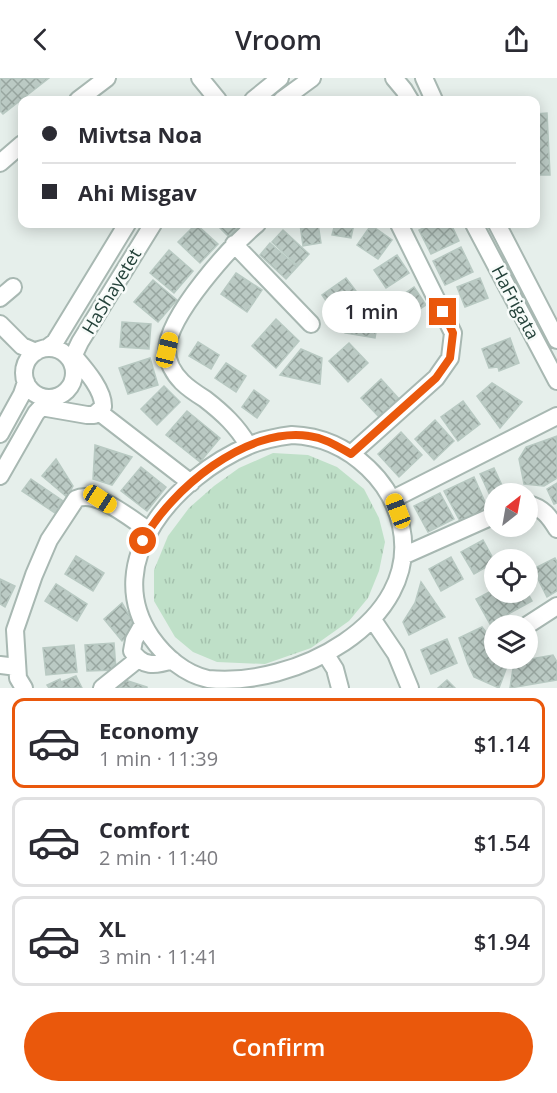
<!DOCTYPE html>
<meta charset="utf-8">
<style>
:root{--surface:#fff;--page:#f7f7f7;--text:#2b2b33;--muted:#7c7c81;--line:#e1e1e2;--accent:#ea580c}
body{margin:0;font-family:"Open Sans",sans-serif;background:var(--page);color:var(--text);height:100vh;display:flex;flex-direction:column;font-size:22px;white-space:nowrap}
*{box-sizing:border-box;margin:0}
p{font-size:20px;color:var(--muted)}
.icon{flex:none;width:33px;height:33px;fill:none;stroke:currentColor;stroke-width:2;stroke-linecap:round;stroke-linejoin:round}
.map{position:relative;height:610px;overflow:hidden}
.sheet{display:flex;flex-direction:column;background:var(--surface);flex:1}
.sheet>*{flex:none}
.guide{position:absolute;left:18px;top:18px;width:522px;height:132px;border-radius:12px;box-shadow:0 3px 15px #0003;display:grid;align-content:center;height:132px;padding:0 24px;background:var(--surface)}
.needle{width:39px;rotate:31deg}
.fabs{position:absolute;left:484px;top:405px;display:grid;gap:12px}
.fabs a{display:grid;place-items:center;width:54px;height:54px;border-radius:50%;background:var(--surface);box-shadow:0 3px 15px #0003;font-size:30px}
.end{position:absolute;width:27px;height:27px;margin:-14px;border:8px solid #ea580c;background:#fff;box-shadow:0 0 0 3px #fff}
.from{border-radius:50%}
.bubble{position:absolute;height:42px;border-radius:21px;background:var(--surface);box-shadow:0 3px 15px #0003;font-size:20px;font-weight:600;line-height:42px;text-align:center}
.car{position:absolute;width:18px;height:36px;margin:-18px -9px;border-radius:8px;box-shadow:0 0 4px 2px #0007;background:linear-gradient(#f5c518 24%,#345 0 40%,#f5c518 0 76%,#345 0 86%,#f5c518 0)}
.guide b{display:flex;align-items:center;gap:21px;height:57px;font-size:22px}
.guide b+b{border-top:2px solid var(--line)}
.guide i{width:15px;height:15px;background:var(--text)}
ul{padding:10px 0 0;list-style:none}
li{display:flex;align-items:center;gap:18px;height:90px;margin:0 12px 9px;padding:0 12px;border:3px solid var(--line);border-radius:12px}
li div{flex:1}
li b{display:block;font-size:22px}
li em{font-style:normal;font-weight:600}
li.selected{border-color:var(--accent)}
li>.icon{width:54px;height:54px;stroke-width:1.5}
.primary-button{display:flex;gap:12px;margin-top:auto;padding:12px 24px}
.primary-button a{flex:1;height:69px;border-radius:36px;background:var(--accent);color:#fff;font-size:24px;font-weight:600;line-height:69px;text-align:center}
header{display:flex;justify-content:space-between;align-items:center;height:78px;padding:0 24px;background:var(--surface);font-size:27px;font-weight:600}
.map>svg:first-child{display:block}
.grass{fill:url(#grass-tufts)}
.building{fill:url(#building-cross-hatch);stroke:#b8c9c2;stroke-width:1.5}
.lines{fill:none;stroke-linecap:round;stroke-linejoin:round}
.minor-casing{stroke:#a8b8b2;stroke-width:20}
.minor{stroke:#fff;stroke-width:16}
.route{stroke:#ea580c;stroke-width:8}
.labels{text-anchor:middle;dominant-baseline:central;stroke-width:5;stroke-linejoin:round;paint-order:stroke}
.street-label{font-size:18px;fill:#24423a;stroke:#f7fbf9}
</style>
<header><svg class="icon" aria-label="back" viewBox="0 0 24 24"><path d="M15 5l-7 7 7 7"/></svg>Vroom<svg class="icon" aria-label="share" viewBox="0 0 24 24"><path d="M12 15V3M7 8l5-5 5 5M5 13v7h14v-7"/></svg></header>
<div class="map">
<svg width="557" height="610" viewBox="0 0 557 610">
<defs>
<pattern id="grass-tufts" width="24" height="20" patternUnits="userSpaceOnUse" patternTransform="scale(1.5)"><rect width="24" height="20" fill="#bfe0c8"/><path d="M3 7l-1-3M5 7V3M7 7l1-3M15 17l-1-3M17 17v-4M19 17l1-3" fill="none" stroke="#a4c1ad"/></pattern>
<pattern id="building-cross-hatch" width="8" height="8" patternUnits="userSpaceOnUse" patternTransform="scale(1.5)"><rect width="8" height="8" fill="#bbcac4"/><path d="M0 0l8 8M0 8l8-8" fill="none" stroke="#98a6a0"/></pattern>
</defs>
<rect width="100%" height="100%" fill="#e6efeb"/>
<!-- grass -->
<path class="grass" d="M273 375 308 377 337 389 364 411 379 440 385 464 379 493 368 520 349 543 311 570 265 586 217 584 193 574 175 559 154 523V492L168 458 189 430 214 408 239 390Z"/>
<!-- building -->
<path class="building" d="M0 0H49L3 36 0 33Z
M547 35 550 97H536V36Z
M196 146 218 166 200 185 178 164Z
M216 146H242L228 158Z
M300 146H318L321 165 303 168Z
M335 146H354L351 160 332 157Z
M432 146H451L459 163 431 176 419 152Z
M371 147 392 162 378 181 357 167Z
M283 152 309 176 298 188 272 164Z
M270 165 297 189 286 201 260 177Z
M461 169 473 194 445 207 433 183Z
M169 172 193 193 174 215 150 195Z
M397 177 409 195 386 210 374 192Z
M236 195 262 212 247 234 221 216Z
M346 200 356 213 331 230 322 217Z
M480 200 488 220 465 229 457 209Z
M153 202 177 222 158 244 134 224Z
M414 209 426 227 403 242 391 225Z
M349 231 379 236 375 260 345 255Z
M276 241 299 263 276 290 252 268Z
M122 244 151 246 149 271 120 269Z
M510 260 519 285 499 293 498 289 489 290 482 271Z
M198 264 219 277 211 291 189 278Z
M349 265 368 285 348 304 329 283Z
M301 271 322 280 320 306 280 297Z
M150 280 158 307 128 316 119 290Z
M226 285 246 298 236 314 215 300Z
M381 301 400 322 380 340 361 320Z
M492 305 522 324 500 350 477 318Z
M164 308 180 324 157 347 141 331Z
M254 312 269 323 257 340 242 329Z
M463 323 480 346 458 363 441 339Z
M187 333 220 360 200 384 166 357Z
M435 342 454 363 434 382 415 361Z
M401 354 422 377 399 399 378 376Z
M557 358V400L544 408 524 406 519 381 526 369Z
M95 367 132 379 112 407 93 401Z
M56 381 73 408 67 419 42 398Z
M141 389 166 409 147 433 121 413Z
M494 390 506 416H495L494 426 480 396Z
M474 399 488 431 461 445 444 413Z
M31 401 63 423 55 435 22 413Z
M557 405V425L554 426 547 411Z
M440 415 454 441 428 454 414 428Z
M483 462 495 484 474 496 461 474Z
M76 478 104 495 93 513 65 496Z
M451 479 463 501 441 513 429 491Z
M555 480 557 484V513L547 519 533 491Z
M0 501 15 508 5 529 0 526Z
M421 504 445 539 409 557 403 544 415 525Z
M56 506 87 526 77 543 45 523Z
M495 511V514H527L532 523 490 546 476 521Z
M122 525 136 549 122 563 104 541Z
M482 549 495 565V580H506L509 583 499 610 474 599 468 586 459 560Z
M447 561 457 585 431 596 421 572Z
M114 565 116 592 87 593 85 567Z
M74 567 77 594 46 597 43 570Z
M553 577 557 584V602L510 610 514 584Z
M76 598 82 610H49L47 607 60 601 61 604Z
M125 602 147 609V610H118Z
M447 602 455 610H438Z"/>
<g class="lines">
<!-- minor casing -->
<g class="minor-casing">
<path id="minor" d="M200 0 218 22
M394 0 404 12 410 22
M424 0 434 22
M78 22 107 0
M253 22 280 0
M282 22 312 0
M0 85 22 66
M474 146 557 303
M497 146 557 262
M234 166 311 246
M0 220 13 209
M0 246 22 268 36 274
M24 295a25 25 0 1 1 50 0a25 25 0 1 1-50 0Z
M47 270 55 264 127 146
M71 283 80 264 153 146
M41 329 87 337H94L103 329C104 312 84 290 73 277
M99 334 191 405
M0 356 22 316 26 304
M292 357C321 358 347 370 368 390 386 407 396 425 401 448 422 545 293 610 208 601 185 596 165 579 151 559 99 482 178 398 248 368 261 362 277 359 292 357Z
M248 367C237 348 223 335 205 321 197 316 189 311 182 304 174 296 167 284 167 272 168 237 231 168 257 146
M351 376 436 300 450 280 453 255 399 146
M0 398 36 335 47 323
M393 421 557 338
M528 426C543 430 549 438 557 451
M405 477 495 437
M373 542 396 576 410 610
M143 546 134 562 132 573C142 589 155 588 172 582
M526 548 557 528
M328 580 335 591 340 610
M0 587 17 589
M24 610 18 600 15 552 34 497 49 462 76 421C96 411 131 441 148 452
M102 610 137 582"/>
</g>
<!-- minor -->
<use href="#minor" class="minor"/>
</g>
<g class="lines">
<!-- route -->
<path class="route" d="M143 463C170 412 247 348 309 358 325 360 337 368 351 376L436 300 450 280 453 255 443 234"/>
</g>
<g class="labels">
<!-- street labels -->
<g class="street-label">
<text transform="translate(111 213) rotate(-59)">HaShayetet</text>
<text transform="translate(516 224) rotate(62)">HaFrigata</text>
</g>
</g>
</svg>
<div class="fabs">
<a><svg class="needle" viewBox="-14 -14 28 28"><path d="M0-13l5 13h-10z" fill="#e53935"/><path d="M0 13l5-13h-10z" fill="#7c7c81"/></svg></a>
<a><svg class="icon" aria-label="locate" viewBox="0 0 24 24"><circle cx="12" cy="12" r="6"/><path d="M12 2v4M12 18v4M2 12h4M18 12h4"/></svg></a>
<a><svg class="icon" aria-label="layers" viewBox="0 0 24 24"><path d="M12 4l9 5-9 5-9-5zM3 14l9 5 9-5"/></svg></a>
</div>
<i class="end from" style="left:143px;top:463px"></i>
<i class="end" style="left:443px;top:234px"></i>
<div class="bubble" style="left:322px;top:213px;width:99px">1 min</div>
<i class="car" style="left:167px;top:272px;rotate:14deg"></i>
<i class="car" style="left:100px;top:421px;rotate:123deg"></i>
<i class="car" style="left:398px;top:433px;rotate:339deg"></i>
<div class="guide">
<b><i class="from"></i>Mivtsa Noa</b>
<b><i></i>Ahi Misgav</b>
</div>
</div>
<section class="sheet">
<ul>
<li class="selected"><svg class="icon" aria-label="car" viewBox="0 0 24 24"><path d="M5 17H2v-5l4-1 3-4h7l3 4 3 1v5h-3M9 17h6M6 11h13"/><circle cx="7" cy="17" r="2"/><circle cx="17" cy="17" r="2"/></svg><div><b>Economy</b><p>1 min · 11:39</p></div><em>$1.14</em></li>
<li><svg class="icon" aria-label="car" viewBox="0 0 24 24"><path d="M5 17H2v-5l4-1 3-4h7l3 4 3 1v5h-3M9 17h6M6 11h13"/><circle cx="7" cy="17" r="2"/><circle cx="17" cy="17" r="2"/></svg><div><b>Comfort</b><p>2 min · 11:40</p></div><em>$1.54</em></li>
<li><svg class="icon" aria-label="car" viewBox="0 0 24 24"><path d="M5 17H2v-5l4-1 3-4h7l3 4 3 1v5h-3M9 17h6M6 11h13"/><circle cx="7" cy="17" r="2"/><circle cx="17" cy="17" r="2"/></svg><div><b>XL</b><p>3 min · 11:41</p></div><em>$1.94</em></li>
</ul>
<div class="primary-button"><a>Confirm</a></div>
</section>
